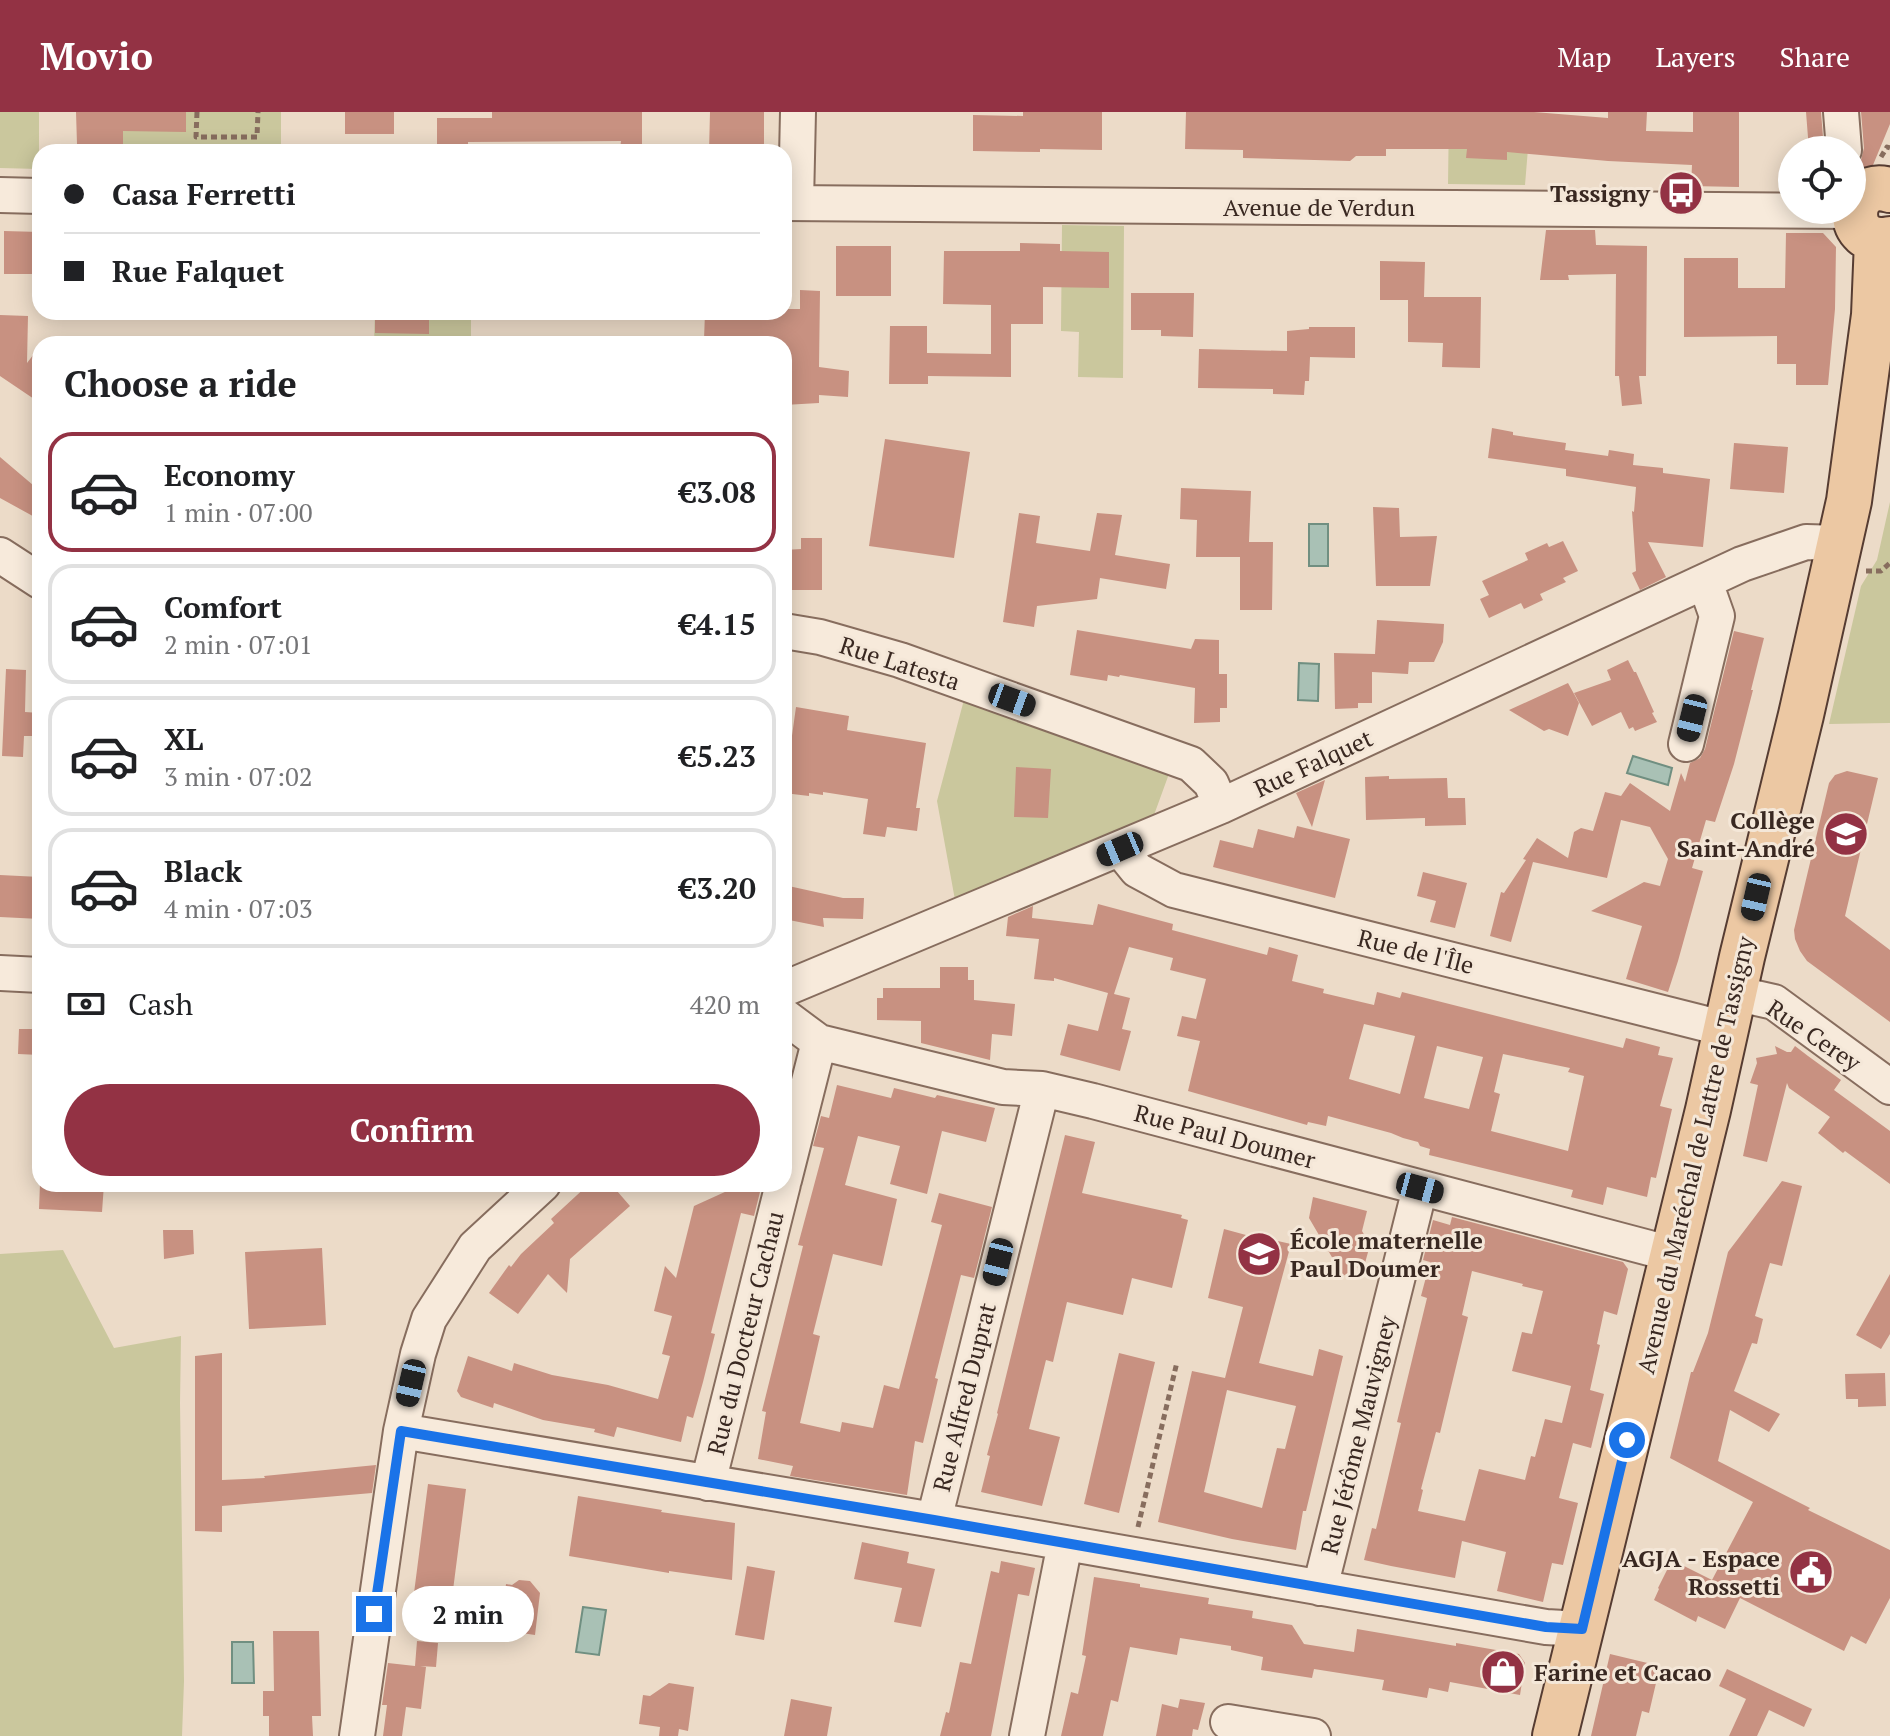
<!DOCTYPE html>
<meta charset="utf-8">
<style>
:root{--surface:#fff;--page:#f6f6f6;--text:#202124;--muted:#757577;--line:#e0e0e0;--accent:#933244}
body{margin:0;font-family:"PT Serif",serif;background:var(--page);color:var(--text);height:100vh;display:flex;flex-direction:column;font-size:30px;white-space:nowrap}
*{box-sizing:border-box;margin:0}
p{font-size:26px;color:var(--muted)}
.icon{flex:none;width:44px;height:44px;fill:none;stroke:currentColor;stroke-width:2;stroke-linecap:round;stroke-linejoin:round}
.map{position:relative;flex:1;overflow:hidden}
.details{position:absolute;left:32px;top:224px;width:760px;height:856px;display:flex;flex-direction:column;background:var(--surface);border-radius:24px;box-shadow:0 4px 20px #0003}
.details>*{flex:none}
.guide{position:absolute;left:32px;top:32px;width:760px;height:176px;border-radius:24px;box-shadow:0 4px 20px #0003;display:grid;align-content:center;height:176px;padding:0 32px;background:var(--surface)}
.controls{position:absolute;left:1778px;top:24px;display:grid;gap:16px}
.controls a{display:grid;place-items:center;width:88px;height:88px;border-radius:50%;background:var(--surface);box-shadow:0 4px 20px #0003;font-size:40px}
.end{position:absolute;width:36px;height:36px;margin:-18px;border:10px solid #1a73e8;background:#fff;box-shadow:0 0 0 4px #fff}
.from{border-radius:50%}
.bubble{position:absolute;height:56px;border-radius:28px;background:var(--surface);box-shadow:0 4px 20px #0003;font-size:26px;font-weight:600;line-height:56px;text-align:center}
.car{position:absolute;width:24px;height:48px;margin:-24px -12px;border-radius:10px;box-shadow:0 0 6px 2px #0007;background:linear-gradient(#222 24%,#8ab4d8 0 40%,#222 0 76%,#8ab4d8 0 86%,#222 0)}
.guide b{display:flex;align-items:center;gap:28px;height:76px;font-size:30px}
.guide b+b{border-top:2px solid var(--line)}
.guide i{width:20px;height:20px;background:var(--text)}
ul{padding:0;list-style:none}
li{display:flex;align-items:center;gap:24px;height:120px;margin:0 16px 12px;padding:0 16px;border:4px solid var(--line);border-radius:24px}
li div{flex:1}
li b{display:block;font-size:30px}
li em{font-style:normal;font-weight:600}
li.on{border-color:var(--accent)}
li>.icon{width:72px;height:72px;stroke-width:1.5}
h2{padding:0 32px;font-size:36px;line-height:96px}
.pay{display:flex;align-items:center;gap:20px;height:88px;padding:0 32px;font-size:30px}
.pay p{margin-inline-start:auto}
.action{display:flex;gap:16px;margin-top:auto;padding:16px 32px}
.action a{flex:1;height:92px;border-radius:48px;background:var(--accent);color:#fff;font-size:32px;font-weight:600;line-height:92px;text-align:center}
header{display:flex;align-items:center;gap:48px;box-sizing:border-box;height:112px;padding:0 40px;background:var(--accent);color:#fff}
header strong{font-size:38px}
nav{display:flex;gap:44px;margin-inline-start:auto;font-size:28px}
.map>svg:first-child{display:block}
.green{fill:#cac79d}
.water{fill:#a9c1b5;stroke:#708f81;stroke-width:2}
.building{fill:#c89181;fill-rule:evenodd}
.lines{fill:none;stroke-linecap:round;stroke-linejoin:round}
.minor-casing{stroke:#876d5e;stroke-width:38}
.major-casing{stroke:#563c32;stroke-width:48}
.path{stroke:#876d5e;stroke-width:5;stroke-dasharray:6 4;stroke-linecap:butt}
.minor{stroke:#f7eadb;stroke-width:34}
.major{stroke:#ecc8a3;stroke-width:44}
.route{stroke:#1a73e8;stroke-width:10}
.labels{text-anchor:middle;dominant-baseline:central;stroke-width:6;stroke-linejoin:round;paint-order:stroke}
.poi-label{font-size:24px;font-weight:bold;fill:#392821;stroke:#f4e7d8;text-anchor:end}
.street-label{font-size:24px;fill:#392821;stroke:#f4e7d8}
</style>
<header>
<strong>Movio</strong>
<nav><a>Map</a><a>Layers</a><a>Share</a></nav>
</header>
<div class="map">
<svg width="1890" height="1624" viewBox="0 0 1890 1624">
<rect width="100%" height="100%" fill="#ecdbc8"/>
<!-- green -->
<path class="green" d="M0 0H39V57L0 56Z
M99 0H281V40H99Z
M1449 0H1531L1525 73 1448 72Z
M1062 113 1124 114 1123 266 1078 265 1079 220 1061 219Z
M375 200H471V232H374Z
M1890 390V611L1829 612 1861 474 1877 448Z
M965 584 1170 659 1154 703 955 788 937 689Z
M63 1138 114 1236 181 1224 180 1291 184 1569 182 1624H0V1142Z"/>
<!-- water -->
<path class="water" d="M1309 412H1328V454H1309Z
M1299 551 1319 552 1318 589 1298 588Z
M1633 644 1672 656 1668 673 1627 661Z
M583 1495 606 1498 599 1543 576 1540Z
M232 1530H253L254 1571H232Z"/>
<!-- building -->
<path class="building" d="M76 0H186V20L123 19V32H77Z
M345 0H394V22H345Z
M492 0H642V37H620L621 29 468 30V40H437V6H492Z
M710 0H764V34H730V40H709Z
M1023 0H1102V38L1040 37V40L973 39V3L1023 4Z
M1186 0H1534L1608 6V0H1647L1646 19 1693 20V0H1739V75L1691 74 1692 53 1608 49 1507 40V48L1466 46 1467 37H1386V44H1356L1350 49 1243 46V38L1185 37Z
M1806 0H1821L1824 38H1809Z
M1861 0H1890V12L1873 53 1861 56V48L1864 36Z
M1546 118H1595L1596 133 1647 134 1646 264H1639L1642 292 1622 294 1619 264H1615L1616 162 1568 163 1569 168H1540Z
M4 119 40 120V162H4Z
M1786 121H1823L1836 135 1835 197 1828 273H1796V252H1777V224L1684 225V146H1738V176H1785Z
M1020 131 1060 132V139L1109 140V176L1043 175V212H1011V265L928 264V272H889L890 214H927V241L991 242V193L943 192 944 139H1020Z
M836 134H891V184H836Z
M1380 149 1425 150 1424 185H1481L1480 256 1442 255 1443 231 1408 230V188H1380Z
M800 178 820 179 819 255 849 259 848 285 819 283V291L784 293V232H760V227L704 228 705 200H724V203H782L784 197H800Z
M1131 181H1194L1193 225 1161 224V218H1131Z
M375 200H429V222L375 221Z
M0 203 28 204 27 251 40 234V291L0 264Z
M1309 215H1355V246L1310 245 1309 269H1305L1304 283 1273 282V277L1198 276 1199 237 1287 239V219L1309 217Z
M1492 316 1513 320V323L1566 331 1565 338 1608 344 1609 338 1634 342 1633 353 1663 356V361L1710 367 1703 435 1648 430 1666 465 1640 478 1632 461 1636 459 1632 399 1634 400 1636 375 1566 364V357L1488 346Z
M885 327 970 340 954 446 869 434Z
M1734 331 1788 335 1784 381 1730 377Z
M0 345 40 379V408L0 386Z
M1181 376 1251 379 1249 430H1273L1272 498H1240V445H1196L1197 408 1180 407Z
M1373 395 1399 396 1400 425 1437 424 1430 474H1376Z
M1019 401 1040 404 1036 431 1090 439 1097 401 1122 403 1115 443 1170 452 1166 477 1100 466 1097 487 1037 494 1034 515 1003 510Z
M801 426H822V478H784V438L801 437Z
M1563 429 1578 459 1563 466 1566 470 1540 482 1543 488 1524 497 1521 491 1489 506 1480 487 1489 483 1482 469 1528 448 1525 441 1547 431 1549 435Z
M1377 508 1444 512 1443 530 1434 550H1409L1408 562 1372 560V591H1358V596L1335 597 1334 541 1375 542Z
M1077 518 1191 537 1195 527 1219 528V562H1227V596H1220V610L1194 611 1195 576 1120 563 1119 565 1108 563 1107 569 1070 563Z
M1734 519 1764 526 1751 578H1753L1734 652 1715 710 1706 708 1692 756 1703 759 1678 849 1668 880 1626 867 1642 814 1591 799 1644 770 1660 774 1668 747 1650 715 1621 708 1607 766 1533 750 1511 830 1490 824 1501 780 1504 781 1526 748 1523 747 1537 726 1568 746 1574 720 1581 716 1593 719 1605 680 1621 684 1630 671 1670 699 1681 661 1685 670 1690 651 1700 646 1705 637Z
M1628 548 1634 560H1636L1654 600 1652 601 1657 610 1635 619 1633 615 1629 617 1621 600 1592 614 1574 581 1611 568 1607 558Z
M6 557 26 558 25 600 40 601V624H24L23 645 2 644Z
M1568 571 1579 591 1568 624 1549 617 1544 619 1509 598Z
M796 595 849 604 847 618 926 631 916 696H920L917 719 887 715 885 725 863 722 868 687 823 680V683L809 681V684L784 681Z
M1016 655 1051 657 1048 706 1014 705Z
M1847 659 1878 666 1845 804 1890 838V910L1807 849 1800 839 1795 827 1794 818 1829 671 1835 663Z
M1389 664V667L1447 666 1448 686H1465L1466 713 1425 714V706L1366 708 1365 665Z
M1325 668 1312 715 1296 681Z
M1297 714 1350 727 1335 786 1213 755 1220 728 1253 736 1258 717 1294 726Z
M1423 760 1467 771 1455 816 1430 810 1436 789 1417 784Z
M0 763 40 765V807L0 805Z
M784 773 843 786H864L863 807 823 806 824 815 784 807Z
M1098 792 1173 812 1172 818 1267 843 1269 835 1298 843 1292 869 1324 877 1323 881 1374 893 1377 880 1400 886 1402 880 1623 936 1626 926 1660 935 1658 943 1673 946 1660 994 1672 997 1656 1066 1651 1065 1647 1085 1607 1075 1603 1093 1571 1085 1573 1078 1429 1043 1430 1037 1420 1034 1418 1030 1403 1026 1391 1021 1328 1004 1326 1014 1308 1010 1307 1013 1188 979 1200 929 1177 924 1182 904 1196 907 1206 867 1170 858 1173 846 1129 835 1114 882 1130 886 1122 917 1131 919 1120 959 1060 943 1068 912 1098 919 1108 881 1054 866V869L1034 867 1039 827 1006 824 1008 805 1033 794 1032 806 1093 813ZM1364 912 1415 924 1400 982 1349 967ZM1437 934 1483 945 1469 997 1424 986ZM1503 942 1570 956 1568 960 1584 964 1568 1039 1491 1019 1500 982 1494 980Z
M940 855H968V868H974V888L1015 892 1012 924 992 922 990 948 921 931V909L877 908V886H883V876H940Z
M19 917H40V943L18 942Z
M1775 934 1787 940H1791L1795 934 1808 944 1841 968 1834 978 1890 1019V1072L1845 1039 1843 1041 1818 1021 1830 1005 1789 976 1787 971 1767 1050 1743 1044 1758 973 1750 971 1757 951 1756 946 1777 942Z
M837 973 891 986 894 976 935 986 937 983 995 996 986 1030 942 1019 927 1082 890 1072 900 1034 858 1024 845 1073 897 1087 882 1154 833 1142 813 1222 820 1224 800 1311 840 1320 842 1310 873 1316 884 1273 899 1277 942 1113 931 1110 939 1081 992 1095 974 1166 961 1163 935 1266 938 1267 923 1331 915 1329 907 1383 790 1364 793 1354 758 1347 766 1300 762 1299 803 1134 798 1133 824 1036 813 1034 821 1004 829 1006Z
M1065 1023 1095 1030 1082 1081 1182 1103 1181 1106 1188 1108 1172 1176 1132 1166 1123 1203 1067 1190 1053 1250 1046 1248 1029 1317 1060 1325 1042 1394 981 1380 990 1344 987 1343 998 1302 997 1301Z
M1782 1069 1802 1074 1782 1154 1770 1151 1767 1161 1755 1204 1763 1207 1757 1232 1752 1231 1734 1279 1780 1302 1769 1320 1730 1298 1718 1349 1810 1396 1808 1398 1890 1438V1486L1866 1532 1851 1524 1844 1539 1740 1486 1725 1517 1698 1504 1696 1510 1654 1488 1659 1477 1658 1476 1672 1448 1712 1468 1753 1390 1670 1346 1691 1260H1693L1708 1221 1728 1140Z
M40 1072H104L102 1100 39 1097Z
M589 1072H611L630 1094 570 1147 567 1181 548 1162 518 1202 489 1181 509 1153 511 1155 521 1142 554 1111 551 1107Z
M728 1072H743L761 1076 754 1104 741 1101 711 1221 715 1222 703 1270 693 1306 687 1304 681 1330 617 1315 614 1325 594 1320 595 1317 543 1308 494 1291 493 1296 461 1285 457 1279 468 1244 512 1259 514 1251 552 1263 608 1273 658 1287 670 1244 662 1242 672 1204 654 1199 665 1154 676 1166 694 1094 727 1079Z
M1313 1085 1367 1099 1362 1119 1370 1133 1365 1151 1343 1164 1309 1106Z
M1452 1105 1623 1150 1628 1157 1617 1203 1604 1199 1597 1232 1600 1233 1590 1278 1604 1282 1591 1336 1573 1331 1559 1386 1578 1391 1563 1453 1552 1451 1543 1490 1497 1479 1506 1440 1462 1429 1455 1466 1391 1454 1364 1448 1372 1416 1376 1417 1401 1311 1397 1310 1427 1186 1421 1184 1430 1150 1423 1148 1433 1108 1450 1113ZM1472 1159 1523 1172 1522 1174 1543 1179 1532 1222 1522 1220 1512 1259 1571 1274 1562 1311 1545 1307 1535 1345 1531 1344 1525 1368 1479 1357 1465 1409 1418 1399 1423 1378 1421 1377 1436 1320 1440 1321 1468 1205 1462 1203Z
M1224 1117 1268 1129 1269 1127 1291 1132 1259 1251 1313 1264 1319 1237 1343 1244 1306 1399H1303L1296 1438 1232 1427 1158 1410 1192 1259 1225 1266 1243 1195 1208 1186ZM1227 1278 1296 1294 1285 1337 1277 1336 1262 1396 1204 1380Z
M163 1118H193L194 1142 164 1147Z
M322 1136 326 1213 249 1217 245 1140Z
M1890 1162V1222L1881 1237 1856 1223Z
M222 1241V1368L265 1366 264 1364 376 1353 372 1381 222 1394V1420L195 1419V1244Z
M1119 1241 1155 1250 1119 1401 1084 1392Z
M1885 1261 1886 1294 1858 1295V1287H1846L1845 1262Z
M428 1372 466 1377 452 1486 414 1481Z
M578 1384 662 1398 661 1400 735 1411 732 1468 669 1459V1461L569 1444Z
M862 1430 909 1440 907 1451 935 1457 921 1515 894 1510 902 1476 854 1467Z
M1001 1449 1035 1456 1029 1484 1018 1482 991 1624H940L946 1600 949 1601 960 1550 971 1552 991 1459 999 1461Z
M747 1454 775 1459 764 1528 735 1523Z
M1094 1465 1140 1472V1475L1209 1486 1208 1492 1253 1499 1252 1506 1292 1513 1304 1532 1354 1540 1357 1517 1456 1534V1531L1519 1542 1525 1551 1520 1583 1450 1570 1448 1580 1429 1576 1427 1586 1382 1578 1384 1568 1314 1557 1312 1566 1261 1558 1263 1545 1231 1538V1534L1180 1526 1177 1543 1130 1535 1118 1590 1111 1588 1103 1624H1061L1071 1580 1078 1582 1086 1544 1082 1543Z
M519 1468 530 1469 540 1481 535 1523 501 1518 506 1472 512 1473Z
M273 1519H319L321 1604H312L313 1624H269V1604H263V1579H274Z
M417 1529 438 1531 436 1555 420 1554 426 1555 421 1597 406 1595 402 1624H383L387 1593H382L388 1551 415 1554Z
M1610 1542 1660 1554 1649 1601 1642 1599 1636 1624H1591Z
M1727 1557 1812 1597 1804 1615 1769 1598 1757 1624H1729L1746 1587 1719 1574Z
M669 1571 694 1575 688 1619 679 1617 678 1624H659L660 1615 639 1612 643 1583 650 1584Z
M791 1587 832 1595 827 1624H784Z
M1180 1587 1205 1591 1198 1618 1193 1617 1192 1624H1156L1162 1592 1178 1596Z"/>
<g class="lines">
<!-- minor casing -->
<g class="minor-casing">
<path id="minor" d="M1841 0 1844 38
M0 83 40 84
M784 91 1855 99
M796 91 798 0
M0 443 40 469
M784 519 820 525 900 548 1191 652 1211 671 1221 694
M1686 632 1717 504 1705 470
M1120 737 1137 758 1174 778 1726 917
M0 861 40 863
M784 877 1221 694 1742 452 1806 430 1840 431
M1734 881 1774 890 1890 975
M784 904 819 930 1003 975 1042 977 1093 989 1672 1142
M784 1068 819 930
M401 1319 934 1408 1546 1515 1582 1517
M708 1371 783 1072
M934 1408 1042 977
M1320 1476 1420 1076
M1228 1610 1313 1624
M357 1624 401 1319 418 1242 429 1207 475 1135 543 1072
M1027 1624 1065 1431"/>
</g>
<!-- major casing -->
<g class="major-casing">
<path id="major" d="M1890 78C1845 65 1842 137 1890 127
M1555 1624 1708 998 1742 845 1801 603 1849 389 1874 203 1877 129"/>
</g>
<!-- path -->
<path class="path" d="M197 0 196 25H257L258 0
M1881 45 1887 35 1890 36
M1866 459H1881L1890 451
M1138 1415 1177 1250"/>
<!-- minor -->
<use href="#minor" class="minor"/>
<!-- major -->
<use href="#major" class="major"/>
</g>
<g class="lines">
<!-- route -->
<path class="route" d="M374 1502 401 1319 934 1408 1546 1515 1582 1517 1627 1328"/>
</g>
<!-- icons -->
<defs>
<g id="bus-disc" transform="scale(2.3)"><circle r="9.5" fill="#933244" stroke="#f4e7d8"/><path d="M-5-6H5V4H4V6H2V4H-2V6H-4V4H-5ZM-3.5-4V0h7V-4ZM-3.5 1.2v1.5H-2V1.2ZM2 1.2v1.5H3.5V1.2Z" fill="#fff"/></g>
<g id="school-disc" transform="scale(2.3)"><circle r="9.5" fill="#933244" stroke="#f4e7d8"/><path d="M0-5L7-2L0 1L-7-2ZM-4 1L0 2.5L4 1V4Q0 6-4 4Z" fill="#fff"/></g>
<g id="civic-disc" transform="scale(2.3)"><circle r="9.5" fill="#933244" stroke="#f4e7d8"/><path d="M-.6-6.5H3V-4.5H.6V-3L4-1V1h2V6H-6V1h2V-1L-.6-3ZM-1.2 2.5V6h2.4V2.5Z" fill="#fff"/></g>
<g id="shop-disc" transform="scale(2.3)"><circle r="9.5" fill="#933244" stroke="#f4e7d8"/><path d="M-5-2.5h2.3a2.7 3.5 0 0 1 5.4 0H5L5.5 6h-11ZM-1.5-2.5h3a1.5 2.3 0 0 0-3 0Z" fill="#fff"/></g>
</defs>
<g fill-rule="evenodd">
<use href="#bus-disc" x="1681" y="81"/>
<use href="#school-disc" x="1846" y="722"/>
<use href="#school-disc" x="1259" y="1142"/>
<use href="#civic-disc" x="1811" y="1460"/>
<use href="#shop-disc" x="1503" y="1560"/>
</g>
<g class="labels">
<!-- poi labels -->
<g class="poi-label">
<text x="1650" y="81">Tassigny</text>
<text x="1815" y="708">Collège<tspan x="1815" dy="28">Saint-André</tspan></text>
<text x="1290" y="1128" text-anchor="start">École maternelle<tspan x="1290" dy="28">Paul Doumer</tspan></text>
<text x="1780" y="1446">AGJA - Espace<tspan x="1780" dy="28">Rossetti</tspan></text>
<text x="1534" y="1560" text-anchor="start">Farine et Cacao</text>
</g>
<!-- street labels -->
<g class="street-label">
<text x="1319" y="95">Avenue de Verdun</text>
<text transform="translate(900 551) rotate(18)">Rue Latesta</text>
<text transform="translate(1313 651) rotate(-25)">Rue Falquet</text>
<text transform="translate(1416 839) rotate(14)">Rue de l'Île</text>
<text transform="translate(1814 923) rotate(34)">Rue Cerey</text>
<text transform="translate(1225 1024) rotate(15)">Rue Paul Doumer</text>
<text transform="translate(1695 1043) rotate(-77)">Avenue du Maréchal de Lattre de Tassigny</text>
<text transform="translate(745 1221) rotate(-76)">Rue du Docteur Cachau</text>
<text transform="translate(964 1285) rotate(-76)">Rue Alfred Duprat</text>
<text transform="translate(1358 1323) rotate(-76)">Rue Jérôme Mauvigney</text>
</g>
</g>
</svg>
<div class="controls">
<a><svg class="icon" aria-label="locate" viewBox="0 0 24 24"><circle cx="12" cy="12" r="6"/><path d="M12 2v4M12 18v4M2 12h4M18 12h4"/></svg></a>
</div>
<i class="end from" style="left:1627px;top:1328px"></i>
<i class="end" style="left:374px;top:1502px"></i>
<div class="bubble" style="left:402px;top:1474px;width:132px">2 min</div>
<i class="car" style="left:1012px;top:588px;rotate:110deg"></i>
<i class="car" style="left:1692px;top:606px;rotate:194deg"></i>
<i class="car" style="left:1120px;top:737px;rotate:247deg"></i>
<i class="car" style="left:1756px;top:785px;rotate:193deg"></i>
<i class="car" style="left:1420px;top:1076px;rotate:105deg"></i>
<i class="car" style="left:998px;top:1150px;rotate:194deg"></i>
<i class="car" style="left:411px;top:1271px;rotate:193deg"></i>
<div class="guide">
<b><i class="from"></i>Casa Ferretti</b>
<b><i></i>Rue Falquet</b>
</div>
<section class="details">
<h2>Choose a ride</h2>
<ul>
<li class="on"><svg class="icon" aria-label="car" viewBox="0 0 24 24"><path d="M5 17H2v-5l4-1 3-4h7l3 4 3 1v5h-3M9 17h6M6 11h13"/><circle cx="7" cy="17" r="2"/><circle cx="17" cy="17" r="2"/></svg><div><b>Economy</b><p>1 min · 07:00</p></div><em>€3.08</em></li>
<li><svg class="icon" aria-label="car" viewBox="0 0 24 24"><path d="M5 17H2v-5l4-1 3-4h7l3 4 3 1v5h-3M9 17h6M6 11h13"/><circle cx="7" cy="17" r="2"/><circle cx="17" cy="17" r="2"/></svg><div><b>Comfort</b><p>2 min · 07:01</p></div><em>€4.15</em></li>
<li><svg class="icon" aria-label="car" viewBox="0 0 24 24"><path d="M5 17H2v-5l4-1 3-4h7l3 4 3 1v5h-3M9 17h6M6 11h13"/><circle cx="7" cy="17" r="2"/><circle cx="17" cy="17" r="2"/></svg><div><b>XL</b><p>3 min · 07:02</p></div><em>€5.23</em></li>
<li><svg class="icon" aria-label="car" viewBox="0 0 24 24"><path d="M5 17H2v-5l4-1 3-4h7l3 4 3 1v5h-3M9 17h6M6 11h13"/><circle cx="7" cy="17" r="2"/><circle cx="17" cy="17" r="2"/></svg><div><b>Black</b><p>4 min · 07:03</p></div><em>€3.20</em></li>
</ul>
<div class="pay"><svg class="icon" aria-label="cash" viewBox="0 0 24 24"><path d="M3 7h18v10H3z"/><circle cx="12" cy="12" r="2"/></svg>Cash<p>420 m</p></div>
<div class="action"><a>Confirm</a></div>
</section>
</div>
